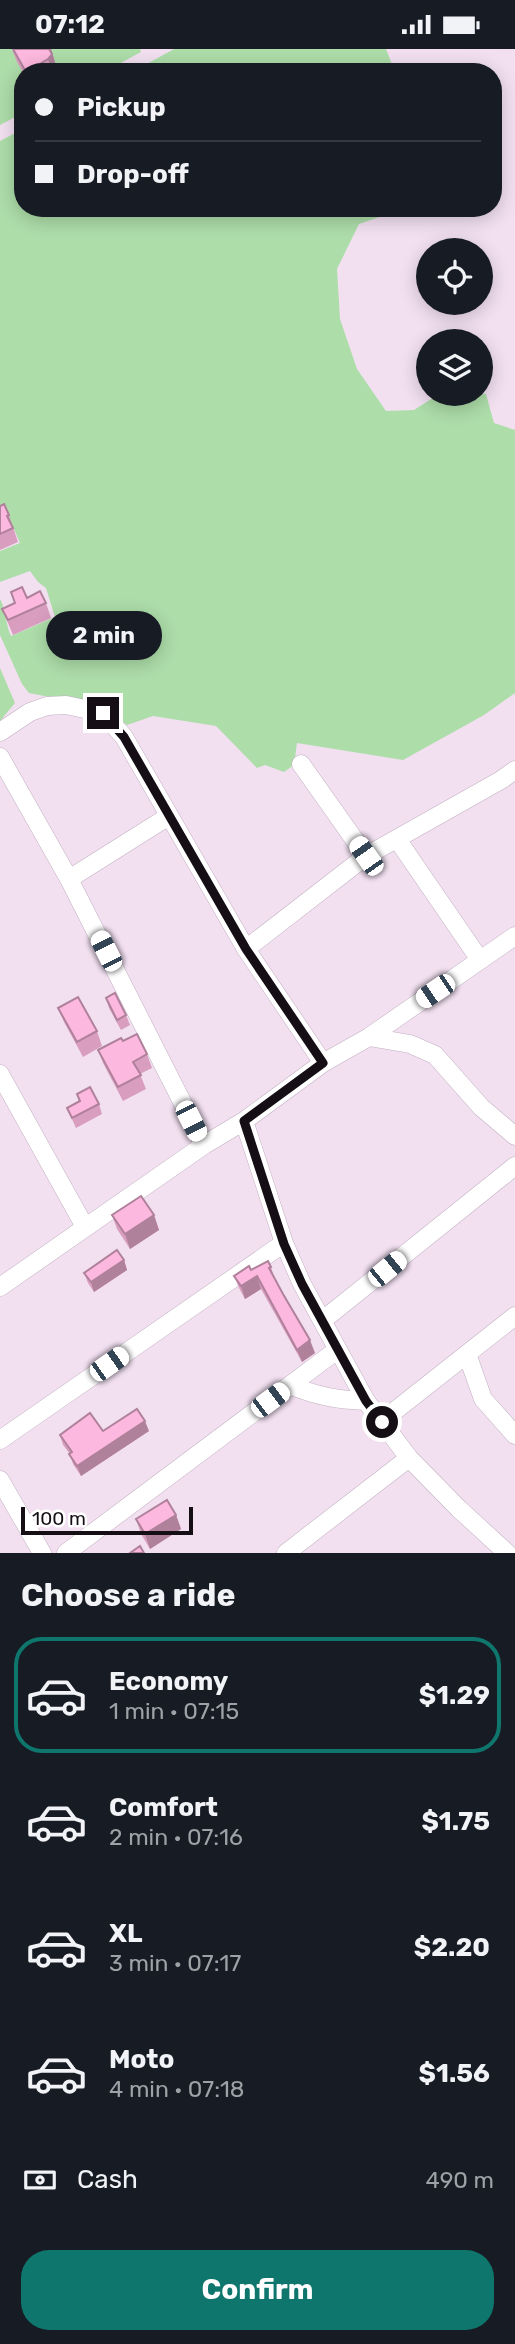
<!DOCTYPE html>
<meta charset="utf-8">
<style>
:root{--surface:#171b24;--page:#242831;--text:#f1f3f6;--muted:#9ea1a6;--line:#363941;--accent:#0f766e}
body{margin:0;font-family:Rubik,sans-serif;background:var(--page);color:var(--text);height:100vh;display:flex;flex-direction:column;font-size:26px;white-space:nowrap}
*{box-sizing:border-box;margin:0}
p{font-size:23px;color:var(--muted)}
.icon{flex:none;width:38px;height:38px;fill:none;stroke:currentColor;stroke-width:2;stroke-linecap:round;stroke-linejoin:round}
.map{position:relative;height:1504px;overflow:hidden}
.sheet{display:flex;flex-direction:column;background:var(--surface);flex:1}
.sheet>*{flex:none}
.guide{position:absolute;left:14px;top:14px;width:488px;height:154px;border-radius:28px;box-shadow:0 4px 18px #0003;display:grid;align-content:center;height:154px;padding:0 21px;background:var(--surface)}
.buttons{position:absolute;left:416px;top:189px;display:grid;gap:14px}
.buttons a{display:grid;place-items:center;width:77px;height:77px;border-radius:50%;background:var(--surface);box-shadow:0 4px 18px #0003;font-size:35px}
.scale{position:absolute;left:21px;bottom:18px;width:172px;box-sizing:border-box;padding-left:7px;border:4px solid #150f15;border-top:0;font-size:19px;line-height:24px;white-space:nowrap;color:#150f15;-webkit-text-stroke:5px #fff;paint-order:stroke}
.end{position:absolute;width:32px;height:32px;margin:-16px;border:9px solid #150f15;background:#fff;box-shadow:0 0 0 4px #fff}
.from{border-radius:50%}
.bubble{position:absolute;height:49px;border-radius:24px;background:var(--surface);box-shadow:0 4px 18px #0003;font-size:23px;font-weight:700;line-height:49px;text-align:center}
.car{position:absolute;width:21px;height:42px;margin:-21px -10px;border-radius:9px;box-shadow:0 0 5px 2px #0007;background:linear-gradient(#fff 24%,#345 0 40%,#fff 0 76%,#345 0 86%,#fff 0)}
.guide b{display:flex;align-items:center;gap:24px;height:66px;font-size:26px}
.guide b+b{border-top:2px solid var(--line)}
.guide i{width:18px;height:18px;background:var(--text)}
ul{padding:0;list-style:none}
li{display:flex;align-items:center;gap:21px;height:116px;margin:0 14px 10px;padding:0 7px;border:4px solid transparent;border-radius:28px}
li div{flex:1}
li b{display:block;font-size:26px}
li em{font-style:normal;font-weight:700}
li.on{border-color:var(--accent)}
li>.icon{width:63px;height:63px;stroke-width:1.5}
h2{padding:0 21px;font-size:32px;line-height:84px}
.pay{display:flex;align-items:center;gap:18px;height:77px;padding:0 21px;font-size:26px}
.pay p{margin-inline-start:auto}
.action{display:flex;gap:14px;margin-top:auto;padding:14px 21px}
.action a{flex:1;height:80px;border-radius:28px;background:var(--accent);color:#fff;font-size:28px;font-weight:700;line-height:80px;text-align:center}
.status{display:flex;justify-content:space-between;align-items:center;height:49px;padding:0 35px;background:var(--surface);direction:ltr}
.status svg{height:19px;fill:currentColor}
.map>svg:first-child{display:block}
.green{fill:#addda9}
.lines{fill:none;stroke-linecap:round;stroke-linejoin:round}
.minor-casing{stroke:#c2b0c1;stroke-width:19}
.minor{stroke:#fff;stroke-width:18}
.wall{fill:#d99ebf}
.shaded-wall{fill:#b0819b}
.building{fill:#fcb8de;stroke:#b0819b;stroke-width:2}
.route{stroke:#150f15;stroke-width:9}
</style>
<div class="status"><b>07:12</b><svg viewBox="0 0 49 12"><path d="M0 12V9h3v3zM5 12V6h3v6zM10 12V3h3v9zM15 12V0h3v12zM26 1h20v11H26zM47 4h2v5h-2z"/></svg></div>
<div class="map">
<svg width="515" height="1504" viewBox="0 0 515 1504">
<rect width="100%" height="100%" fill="#f2e0f1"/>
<!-- green -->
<path class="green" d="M0 0H140L141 3 104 23H23V64L0 76Z
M174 0H386L395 23H132Z
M23 80V159H406L359 175 337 220 340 270 357 320 386 362 414 361 436 347 444 345 481 344 486 345 494 374 515 381V644L484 666 403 711 297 694 294 716 284 723 265 716 257 719 216 677 153 667 127 676 119 671 70 652 29 644 22 635 0 586V550C7 562 5 575 11 587L55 568 46 539 38 533 30 522 0 533V502L20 494 8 466 0 470V92Z
M0 619 15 654 0 672Z"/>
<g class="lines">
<!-- minor casing -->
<g class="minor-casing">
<path id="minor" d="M0 683 30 663 47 657 66 656 103 664 124 688 246 900 323 1014
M0 708 69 830 204 1096
M301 715 366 807
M397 790 480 911
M69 830 169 767
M246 900 366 807 501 731 515 721
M369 988 410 995 435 1006 481 1058 515 1087
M0 1025 85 1178
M244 1072 284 1194 302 1235 366 1352 409 1409 459 1460 507 1504
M0 1238 204 1096 244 1072 323 1014 369 988 515 887
M323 1271 515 1117
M467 1305 483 1350 515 1386
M290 1336C316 1347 338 1351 366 1352
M382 1372 515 1267
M0 1391 284 1194
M0 1431 42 1504
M66 1504 337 1301
M286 1504 409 1409"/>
</g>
<!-- minor -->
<use href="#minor" class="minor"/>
</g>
<!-- wall -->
<path class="wall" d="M12 0H51L57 20 55 23H23L17 13Z
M0 457 9 466 18 493 0 501Z
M11 543 46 554 51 569 13 586 2 560 15 554Z
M106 949 126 966 130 976 121 981 109 959Z
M58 959 97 982 102 997 83 1008 64 973Z
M123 992 147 1005 152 1019 140 1025 146 1040 123 1052 103 1014 98 1001Z
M77 1045 99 1055 102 1065 76 1079 67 1059 79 1053Z
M112 1166H154L159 1181 130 1200 117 1180Z
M124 1211 127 1221 94 1243 88 1234 84 1224Z
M271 1218 275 1231 315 1304 302 1313 261 1240 245 1250 239 1239 234 1227Z
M103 1382H149L81 1427 73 1415 70 1405 63 1396 60 1386Z
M176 1466 181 1480 150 1500 141 1485 136 1470Z"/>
<!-- shaded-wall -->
<path class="shaded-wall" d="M48 0H51L57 20 55 23H52L48 10Z
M154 1166 159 1181 130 1200 125 1185Z
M124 1211 127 1221 94 1243 91 1233Z
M257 1227 261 1240 245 1250 241 1237Z
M310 1291 315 1304 302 1313 297 1301Z
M145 1372 149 1382 81 1427 77 1417Z
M176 1466 181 1480 150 1500 145 1485Z"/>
<!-- building -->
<path class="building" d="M13 0H49L52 5 48 10 26 23Z
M4 455 9 466 7 467 13 479 0 485V457Z
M22 538 27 549 40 542 46 554 8 571 2 560 15 554 11 543Z
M115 944 126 966 117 971 106 949Z
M78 948 97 982 77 993 58 959Z
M137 985 147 1005 133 1013 141 1026 118 1038 98 1001 121 989 123 992Z
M90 1038 99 1055 72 1069 67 1059 80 1052 77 1045Z
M141 1147 154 1166 125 1185 112 1166Z
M117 1201 124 1211 91 1233 84 1224Z
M268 1212 271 1218 269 1219 283 1245 310 1291 297 1301 257 1227 241 1237 234 1227 249 1217 251 1221Z
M137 1360 145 1372 77 1417 69 1405 72 1403 60 1386 90 1364 103 1382Z
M167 1451 176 1466 145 1485 136 1470Z
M140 1497 144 1504H130Z"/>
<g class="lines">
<!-- route -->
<path class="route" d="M103 664 124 688 246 900 323 1014 244 1072 284 1195 302 1235 366 1352 382 1373"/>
</g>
</svg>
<div class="buttons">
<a><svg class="icon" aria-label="locate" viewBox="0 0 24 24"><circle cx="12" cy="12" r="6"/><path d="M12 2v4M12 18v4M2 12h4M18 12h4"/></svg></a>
<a><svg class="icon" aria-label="layers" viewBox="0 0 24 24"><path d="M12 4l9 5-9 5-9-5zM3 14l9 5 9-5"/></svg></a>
</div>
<div class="scale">100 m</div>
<i class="end from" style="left:382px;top:1373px"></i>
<i class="end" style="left:103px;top:664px"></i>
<div class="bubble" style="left:46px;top:562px;width:116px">2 min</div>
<i class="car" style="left:366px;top:807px;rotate:325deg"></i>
<i class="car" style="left:106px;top:902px;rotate:333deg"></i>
<i class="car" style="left:435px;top:942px;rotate:236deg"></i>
<i class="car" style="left:191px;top:1072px;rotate:153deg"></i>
<i class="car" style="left:387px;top:1220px;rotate:51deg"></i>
<i class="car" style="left:109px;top:1315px;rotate:55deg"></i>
<i class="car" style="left:270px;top:1351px;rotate:53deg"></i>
<div class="guide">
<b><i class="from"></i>Pickup</b>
<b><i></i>Drop-off</b>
</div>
</div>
<section class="sheet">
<h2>Choose a ride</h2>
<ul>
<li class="on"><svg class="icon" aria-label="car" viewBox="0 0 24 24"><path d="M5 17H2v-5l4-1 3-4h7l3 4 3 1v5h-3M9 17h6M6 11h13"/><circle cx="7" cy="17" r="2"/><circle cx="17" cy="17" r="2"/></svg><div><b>Economy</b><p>1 min · 07:15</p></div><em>$1.29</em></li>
<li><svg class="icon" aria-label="car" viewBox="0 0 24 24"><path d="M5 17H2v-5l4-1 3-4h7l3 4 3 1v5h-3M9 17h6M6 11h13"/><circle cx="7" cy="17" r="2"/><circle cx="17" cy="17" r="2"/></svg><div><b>Comfort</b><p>2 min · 07:16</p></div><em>$1.75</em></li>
<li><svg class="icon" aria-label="car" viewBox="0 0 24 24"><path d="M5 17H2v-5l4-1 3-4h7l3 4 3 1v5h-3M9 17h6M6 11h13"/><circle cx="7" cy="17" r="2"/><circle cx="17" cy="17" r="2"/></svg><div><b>XL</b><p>3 min · 07:17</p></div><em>$2.20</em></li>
<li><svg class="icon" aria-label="car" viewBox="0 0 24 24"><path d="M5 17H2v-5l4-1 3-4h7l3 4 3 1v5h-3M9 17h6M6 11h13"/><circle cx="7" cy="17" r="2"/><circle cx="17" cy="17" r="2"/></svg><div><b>Moto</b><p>4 min · 07:18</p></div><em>$1.56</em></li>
</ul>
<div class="pay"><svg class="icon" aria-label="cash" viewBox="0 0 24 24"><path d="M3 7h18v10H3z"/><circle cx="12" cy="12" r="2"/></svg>Cash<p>490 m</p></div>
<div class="action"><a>Confirm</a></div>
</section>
